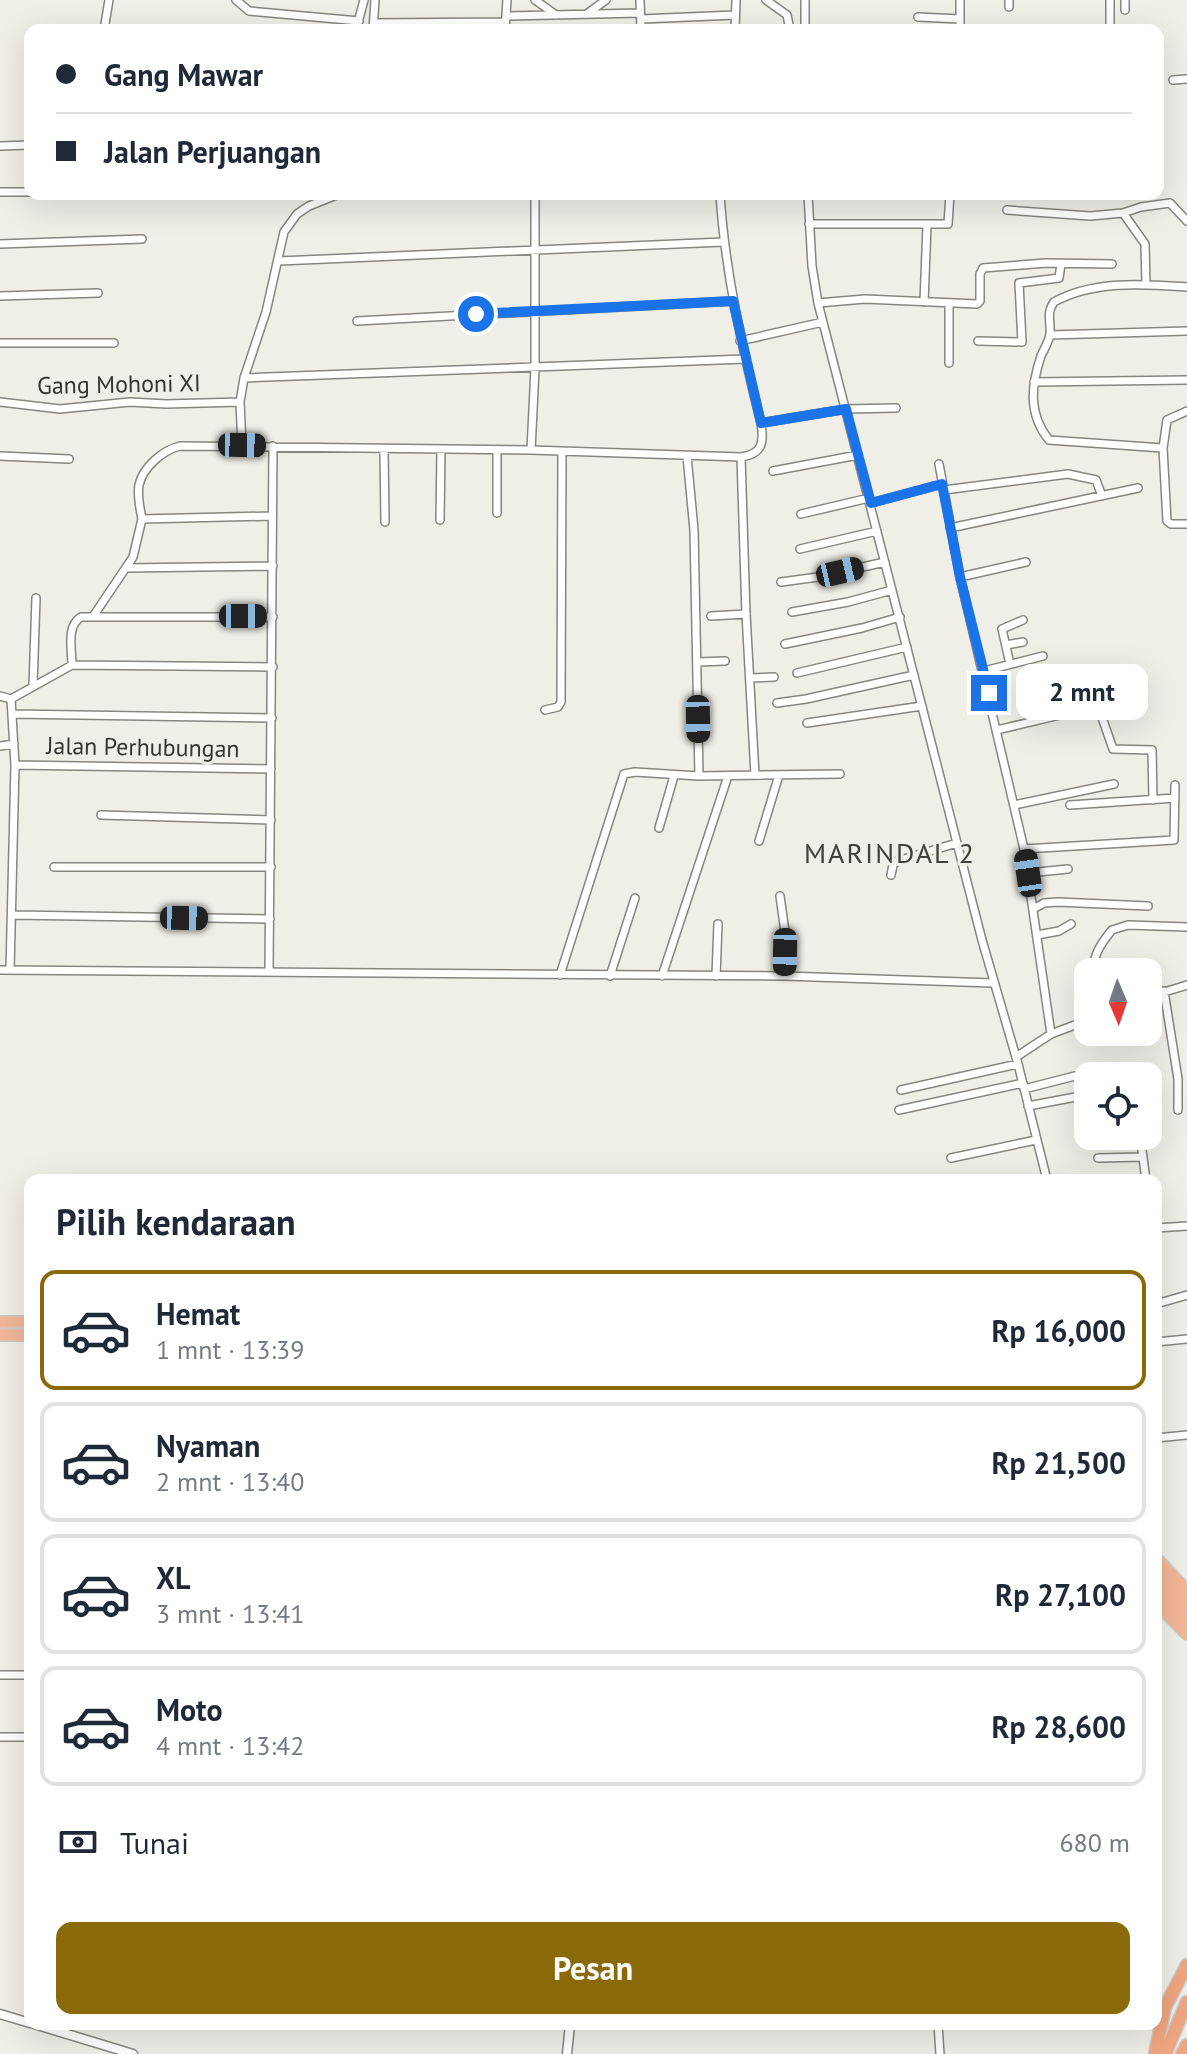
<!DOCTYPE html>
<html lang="id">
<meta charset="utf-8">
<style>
:root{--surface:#fff;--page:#f6f6f7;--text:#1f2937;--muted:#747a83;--line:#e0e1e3;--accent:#8a6909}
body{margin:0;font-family:"PT Sans",sans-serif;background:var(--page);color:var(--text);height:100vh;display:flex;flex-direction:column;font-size:30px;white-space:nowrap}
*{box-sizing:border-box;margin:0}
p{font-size:26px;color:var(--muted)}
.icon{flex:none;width:44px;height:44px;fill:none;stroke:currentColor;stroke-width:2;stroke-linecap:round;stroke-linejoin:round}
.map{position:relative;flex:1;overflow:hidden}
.sheet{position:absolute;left:24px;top:1174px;width:1138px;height:856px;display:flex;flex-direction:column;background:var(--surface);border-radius:16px;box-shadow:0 8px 32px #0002}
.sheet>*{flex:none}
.banner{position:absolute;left:24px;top:24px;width:1140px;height:176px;border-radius:16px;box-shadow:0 8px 32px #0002;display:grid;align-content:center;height:176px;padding:0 32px;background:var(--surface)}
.needle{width:52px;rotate:178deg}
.tools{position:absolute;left:1074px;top:958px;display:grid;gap:16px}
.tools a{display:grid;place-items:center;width:88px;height:88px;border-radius:16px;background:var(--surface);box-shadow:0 8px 32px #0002;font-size:40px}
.end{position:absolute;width:36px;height:36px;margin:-18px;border:10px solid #1a73e8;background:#fff;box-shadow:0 0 0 4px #fff}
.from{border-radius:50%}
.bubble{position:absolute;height:56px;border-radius:16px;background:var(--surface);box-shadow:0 8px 32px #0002;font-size:26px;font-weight:800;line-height:56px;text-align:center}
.car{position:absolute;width:24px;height:48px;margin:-24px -12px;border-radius:10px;box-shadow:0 0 6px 2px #0007;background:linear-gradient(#222 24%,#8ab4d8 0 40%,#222 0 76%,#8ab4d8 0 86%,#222 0)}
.banner b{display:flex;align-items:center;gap:28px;height:76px;font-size:30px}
.banner b+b{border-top:2px solid var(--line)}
.banner i{width:20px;height:20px;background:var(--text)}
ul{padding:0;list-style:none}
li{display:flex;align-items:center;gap:24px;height:120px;margin:0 16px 12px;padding:0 16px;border:4px solid var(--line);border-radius:16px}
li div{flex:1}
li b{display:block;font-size:30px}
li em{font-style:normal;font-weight:800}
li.selected{border-color:var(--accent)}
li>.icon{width:72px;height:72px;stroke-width:1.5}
h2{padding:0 32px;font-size:36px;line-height:96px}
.pay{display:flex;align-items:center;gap:20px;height:88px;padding:0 32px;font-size:30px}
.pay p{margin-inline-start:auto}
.cta{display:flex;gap:16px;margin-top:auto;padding:16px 32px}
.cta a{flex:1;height:92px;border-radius:16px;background:var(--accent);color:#fff;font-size:32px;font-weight:800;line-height:92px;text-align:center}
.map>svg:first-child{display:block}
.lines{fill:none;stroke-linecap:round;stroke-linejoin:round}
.minor-casing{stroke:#87857f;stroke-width:10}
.tertiary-casing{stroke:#87857f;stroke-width:11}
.trunk-casing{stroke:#cacac9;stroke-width:14}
.motorway-casing{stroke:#cacac9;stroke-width:15}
.minor{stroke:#fff;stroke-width:7}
.tertiary{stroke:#fff;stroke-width:8}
.trunk{stroke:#f3b798;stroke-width:11}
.motorway{stroke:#f0a57f;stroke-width:12}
.route{stroke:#1a73e8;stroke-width:10}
.labels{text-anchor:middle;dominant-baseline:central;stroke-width:6;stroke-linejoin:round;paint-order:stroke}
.street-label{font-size:24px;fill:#343431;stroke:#efeee7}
.quarter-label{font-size:28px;letter-spacing:2px;fill:#41403a;stroke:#efeee7}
</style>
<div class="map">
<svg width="1187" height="2054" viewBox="0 0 1187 2054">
<rect width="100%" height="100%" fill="#efeee7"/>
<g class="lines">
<!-- minor casing -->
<g class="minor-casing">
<path id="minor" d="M236 0 249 11 359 21
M535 0 556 15
M640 0 641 30
M766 0 787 15 790 30
M805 0V30
M1009 7V0
M1125 10V0
M588 13 606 0
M506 16 640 13
M918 17 960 19
M641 19 735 15
M374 23 505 22
M104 30 109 0
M356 30 364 0
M373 30 375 0
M505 30 507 0
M735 30 736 0
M960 30V0
M1110 30V0
M1173 80 1187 79
M0 146 30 145
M0 192H30
M808 194 812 266 818 303 982 940 1018 1064 1047 1180
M1007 210 1090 216 1123 213 1145 244 1146 284
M1123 213 1141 207 1170 203 1187 221
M809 224H948L950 194
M0 244 142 239
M279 261 723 242
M0 296 98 293
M924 302 927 225
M818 303 865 299 977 304 980 301V274L983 268 1046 263 1112 264
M357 321 733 301
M1050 335 1187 331
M740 341 823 322
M978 341 1022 342 1019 283 1059 278 1061 264
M0 343H114
M949 363V303
M244 378 745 359
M1034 382 1187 380
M0 402 60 409 130 402 166 404 240 402
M1187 411 1167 420 1163 448 1167 521 1171 524H1187
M761 423 846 409 896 408
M242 445 240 402 244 378 266 312 284 232 297 214 309 206 339 194H355
M1163 448 1049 440C1028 414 1031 386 1041 356 1044 349 1050 340 1050 333 1051 321 1046 313 1054 302 1093 280 1144 284 1187 287
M384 449 385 522
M531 450 535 369V194
M0 456 69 459
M687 456 694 530 699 776
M741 457 746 614 755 775
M939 464 960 577 1024 849 1051 1034
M773 471 858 455
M944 490 1068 474 1096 480 1102 496
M871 503 942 484
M497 513V451
M801 514 869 498
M142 519C140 508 137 496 139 485 143 467 163 450 180 446L531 450 741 457C763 454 764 442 761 423 742 347 725 272 720 194
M440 520 441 450
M950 528 1138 488
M800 549 877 531
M127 568 273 566
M960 577 1026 562
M781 582 818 577 885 562
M792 612 848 602 892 590
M94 615 133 557 142 519 272 516
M711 616 746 614
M785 644 862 628 900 617
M1006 645 1023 642
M698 662 725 661
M1010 664 1002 629 1023 620
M72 665C72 649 66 626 81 617H273
M984 671 1043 656
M797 673 907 647
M750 678 774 677
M33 686 36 598
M0 696 11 699 15 765 10 970
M11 699 72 665 273 667
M777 703 806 699 914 675
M545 710 558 707 561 702 562 452
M13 714 272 718
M807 723 922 706
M997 730 1098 706 1113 749 1152 750 1153 800
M0 746 14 744
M15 765 271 769
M1014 805 1114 784
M1070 805 1175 798
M101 815 271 820
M659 828 674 776
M759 841 779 775
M1024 849 1174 840 1175 785
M54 867H271
M1028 873 1068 869
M891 875 893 865 897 861 957 843
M780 896 785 932V976
M1033 909 1044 903 1058 902 1148 906
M12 915 270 919
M1037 935 1059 931 1071 924
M0 970 785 976 993 983
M269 972 273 446
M1094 972C1092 956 1102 942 1112 930L1128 925 1187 927
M560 975 624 774 635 772 699 776 840 774
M610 976 635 898
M662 976 728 776
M716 976 718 924
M1164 991 1178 1079V1110
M1148 997 1187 985
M1016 1057 1051 1034 1088 1020
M1024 1089 1075 1076H1117
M901 1090 1018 1064
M1028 1106 1081 1096 1084 1098 1088 1114
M899 1110 1023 1083
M1140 1136 1146 1180
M951 1158 1036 1140
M1098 1158 1143 1157
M1156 1228 1187 1226
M1156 1304 1187 1295
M1156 1342 1187 1339
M1156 1438 1187 1435
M0 1675H29
M0 1737H30
M938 2024 940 2054"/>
</g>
<!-- tertiary casing -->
<g class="tertiary-casing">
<path id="tertiary" d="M0 2014 30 2023
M34 2024 133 2054
M567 2054 570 2024"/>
</g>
<!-- trunk casing -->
<g class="trunk-casing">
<path id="trunk" d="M0 1322H30
M0 1335H30
M1156 1558 1187 1591
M1156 1572 1187 1606
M1156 1588 1187 1621
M1156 1603 1187 1634"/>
</g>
<!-- motorway casing -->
<g class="motorway-casing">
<path id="motorway" d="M1155 2054 1165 2007 1187 1965
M1165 2054 1187 2002
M1182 2054 1187 2045"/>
</g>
<!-- minor -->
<use href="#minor" class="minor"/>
<!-- tertiary -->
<use href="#tertiary" class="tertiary"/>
<!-- trunk -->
<use href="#trunk" class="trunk"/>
<!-- motorway -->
<use href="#motorway" class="motorway"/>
</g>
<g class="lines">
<!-- route -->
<path class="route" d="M476 314 733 301 761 423 846 409 871 503 942 484 960 577 989 693"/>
</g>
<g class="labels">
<!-- street labels -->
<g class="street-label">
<text transform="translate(119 384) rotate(-1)">Gang Mohoni XI</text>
<text transform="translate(143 747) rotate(1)">Jalan Perhubungan</text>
</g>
<!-- quarter labels -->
<g class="quarter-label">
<text x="890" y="852">MARINDAL 2</text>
</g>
</g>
</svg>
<div class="tools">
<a><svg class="needle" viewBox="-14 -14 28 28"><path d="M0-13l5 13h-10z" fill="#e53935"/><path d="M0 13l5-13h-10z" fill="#747a83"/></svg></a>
<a><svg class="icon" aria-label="locate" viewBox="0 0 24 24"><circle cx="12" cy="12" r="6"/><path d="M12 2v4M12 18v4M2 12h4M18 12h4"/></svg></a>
</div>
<i class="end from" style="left:476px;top:314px"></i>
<i class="end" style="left:989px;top:693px"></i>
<div class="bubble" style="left:1016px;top:664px;width:132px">2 mnt</div>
<i class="car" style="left:242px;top:445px;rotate:91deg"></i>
<i class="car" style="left:840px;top:572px;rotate:77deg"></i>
<i class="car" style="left:243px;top:616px;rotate:90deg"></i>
<i class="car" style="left:698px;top:719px;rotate:179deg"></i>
<i class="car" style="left:1028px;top:873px;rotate:352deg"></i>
<i class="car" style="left:184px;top:918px;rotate:91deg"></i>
<i class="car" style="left:785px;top:952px;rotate:181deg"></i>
<div class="banner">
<b><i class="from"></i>Gang Mawar</b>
<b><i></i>Jalan Perjuangan</b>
</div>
<section class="sheet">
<h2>Pilih kendaraan</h2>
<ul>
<li class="selected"><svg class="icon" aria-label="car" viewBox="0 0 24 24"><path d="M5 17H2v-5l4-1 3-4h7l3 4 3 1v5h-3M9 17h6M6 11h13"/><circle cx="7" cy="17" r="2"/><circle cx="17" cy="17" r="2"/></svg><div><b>Hemat</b><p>1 mnt · 13:39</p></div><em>Rp 16,000</em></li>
<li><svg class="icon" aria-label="car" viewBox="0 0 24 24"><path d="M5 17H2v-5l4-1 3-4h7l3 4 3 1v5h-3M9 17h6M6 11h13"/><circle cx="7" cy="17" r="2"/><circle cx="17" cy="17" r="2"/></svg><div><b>Nyaman</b><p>2 mnt · 13:40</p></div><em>Rp 21,500</em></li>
<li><svg class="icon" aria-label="car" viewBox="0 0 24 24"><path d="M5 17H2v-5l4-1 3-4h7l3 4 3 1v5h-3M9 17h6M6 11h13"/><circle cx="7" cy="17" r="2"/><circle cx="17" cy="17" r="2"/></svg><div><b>XL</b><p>3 mnt · 13:41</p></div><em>Rp 27,100</em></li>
<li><svg class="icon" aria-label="car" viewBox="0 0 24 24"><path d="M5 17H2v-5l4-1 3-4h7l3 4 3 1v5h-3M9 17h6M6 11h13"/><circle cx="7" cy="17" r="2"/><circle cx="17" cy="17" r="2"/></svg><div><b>Moto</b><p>4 mnt · 13:42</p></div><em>Rp 28,600</em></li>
</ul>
<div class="pay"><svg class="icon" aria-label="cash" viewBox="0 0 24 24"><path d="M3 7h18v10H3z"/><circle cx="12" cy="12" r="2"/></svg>Tunai<p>680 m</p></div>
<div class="cta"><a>Pesan</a></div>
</section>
</div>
